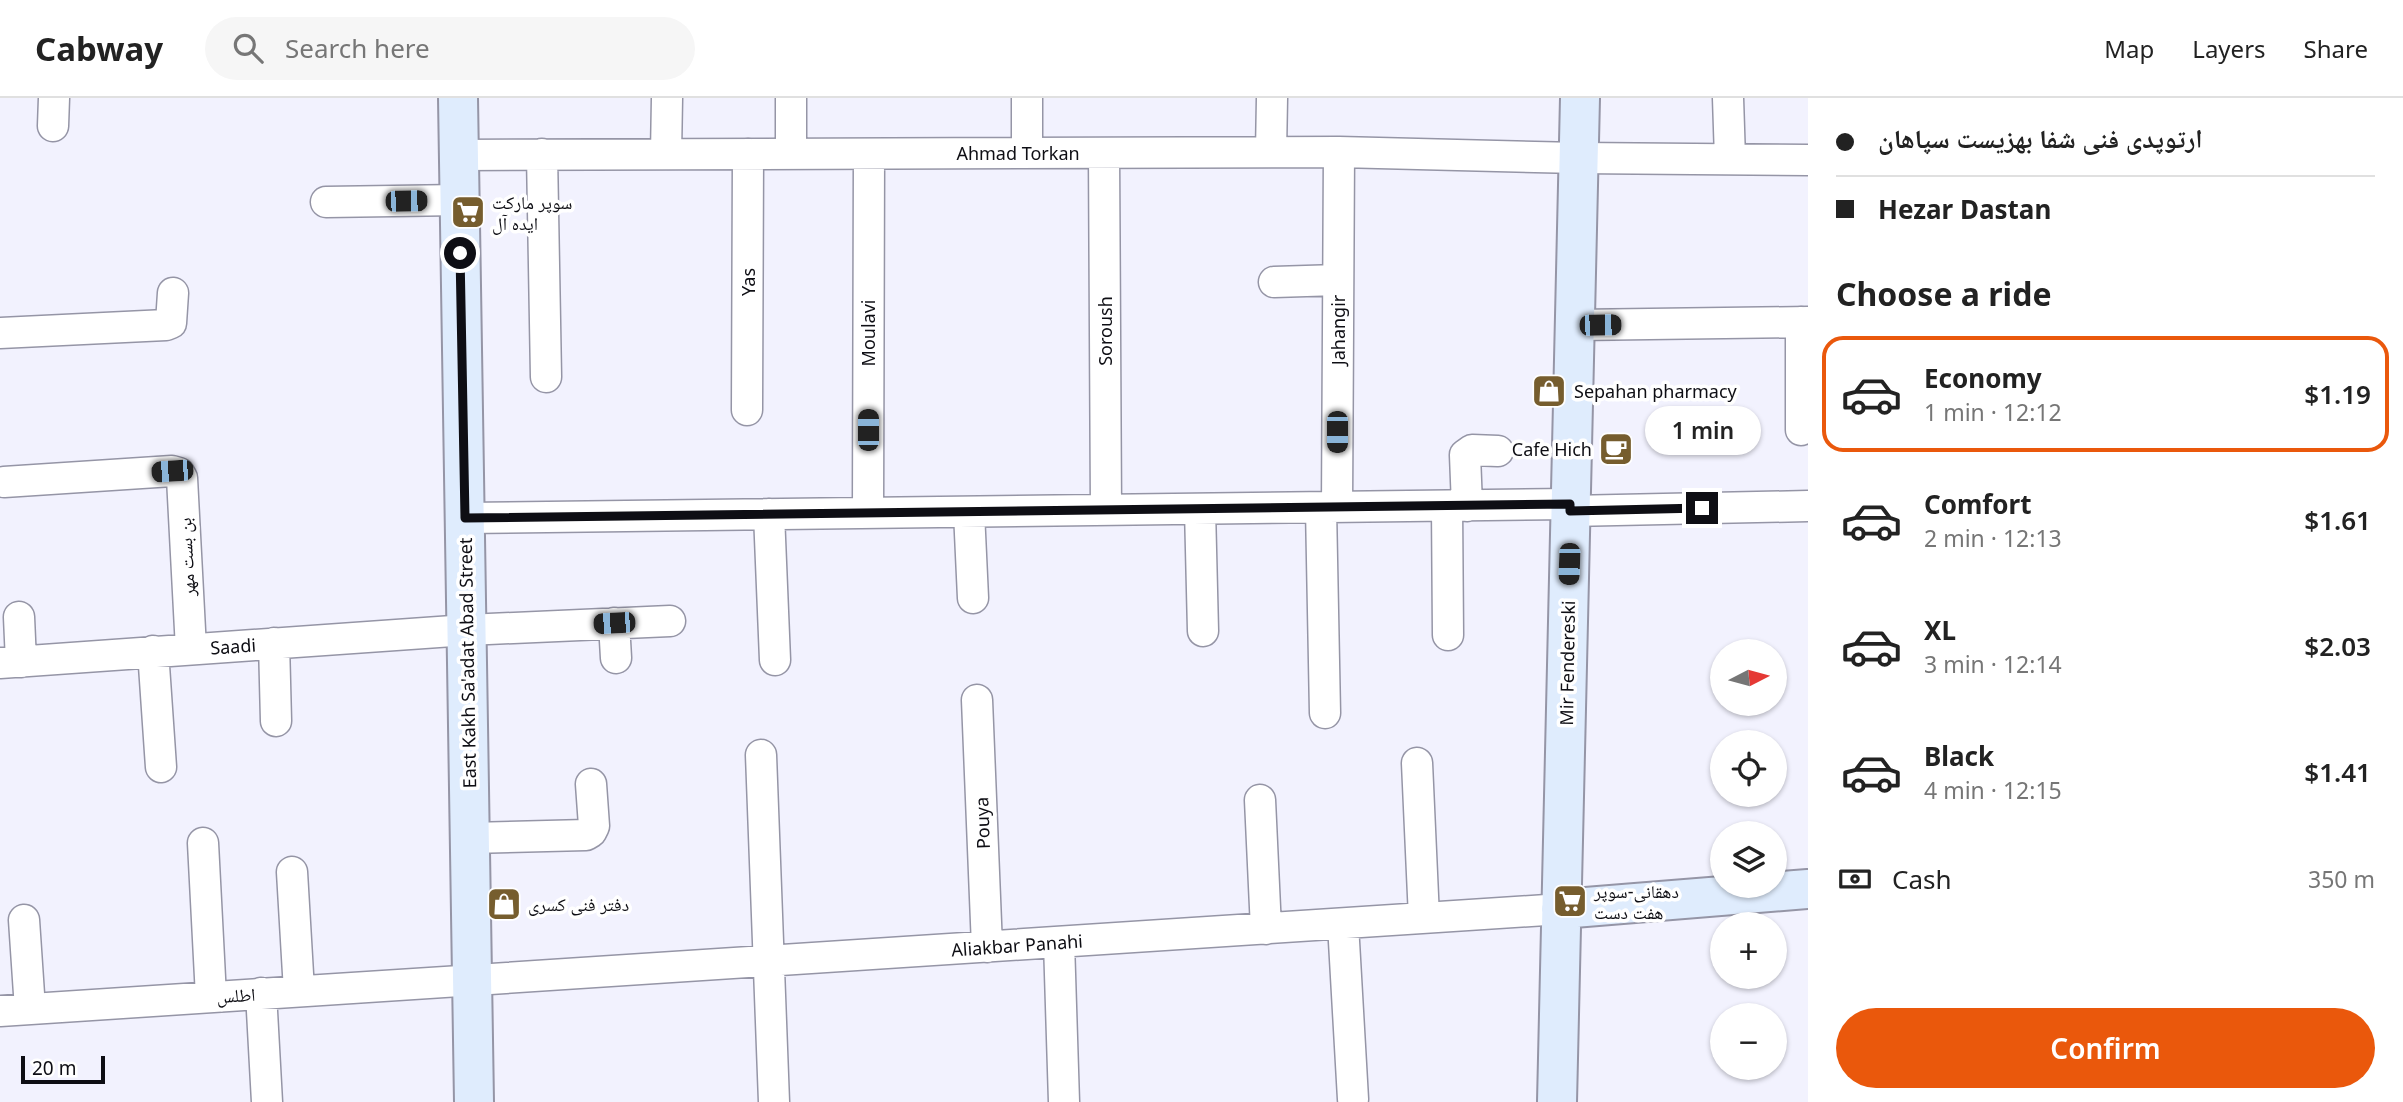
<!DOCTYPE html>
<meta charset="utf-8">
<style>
:root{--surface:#fff;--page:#f6f6f6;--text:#222;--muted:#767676;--line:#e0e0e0;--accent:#ea580c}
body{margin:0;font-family:"Noto Sans","Noto Naskh Arabic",sans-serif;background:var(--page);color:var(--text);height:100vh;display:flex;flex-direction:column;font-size:26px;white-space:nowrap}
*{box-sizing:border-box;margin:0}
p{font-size:23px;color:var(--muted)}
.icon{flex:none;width:38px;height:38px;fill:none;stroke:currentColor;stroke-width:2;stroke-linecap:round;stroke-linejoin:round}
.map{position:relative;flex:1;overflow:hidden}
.drawer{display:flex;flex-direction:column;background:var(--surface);width:595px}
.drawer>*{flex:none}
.hud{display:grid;align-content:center;height:154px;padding:0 28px;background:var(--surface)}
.needle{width:46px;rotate:84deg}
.controls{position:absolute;left:1710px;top:541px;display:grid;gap:14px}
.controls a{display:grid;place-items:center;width:77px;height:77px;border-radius:50%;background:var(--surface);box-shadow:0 2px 5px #0004;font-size:35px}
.scale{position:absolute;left:21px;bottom:18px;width:84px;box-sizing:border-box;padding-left:7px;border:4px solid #0e0e14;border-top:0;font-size:19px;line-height:24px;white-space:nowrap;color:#0e0e14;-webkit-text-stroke:5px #fff;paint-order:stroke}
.end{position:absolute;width:32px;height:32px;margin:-16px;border:9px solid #0e0e14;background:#fff;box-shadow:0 0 0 4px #fff}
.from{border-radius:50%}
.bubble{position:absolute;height:49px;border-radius:24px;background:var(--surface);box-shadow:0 2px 5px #0004;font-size:23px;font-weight:600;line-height:49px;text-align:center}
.car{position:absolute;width:21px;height:42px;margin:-21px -10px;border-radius:9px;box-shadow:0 0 5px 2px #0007;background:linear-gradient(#222 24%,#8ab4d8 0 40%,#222 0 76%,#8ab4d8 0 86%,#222 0)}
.hud b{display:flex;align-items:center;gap:24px;height:66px;font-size:26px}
.hud b+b{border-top:2px solid var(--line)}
.hud i{width:18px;height:18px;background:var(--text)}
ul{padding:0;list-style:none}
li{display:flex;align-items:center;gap:21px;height:116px;margin:0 14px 10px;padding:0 14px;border:4px solid transparent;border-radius:21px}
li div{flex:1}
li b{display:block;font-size:26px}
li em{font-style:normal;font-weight:600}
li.selected{border-color:var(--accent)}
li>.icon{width:63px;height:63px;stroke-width:1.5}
h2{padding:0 28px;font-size:32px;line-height:84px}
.pay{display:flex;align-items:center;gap:18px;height:77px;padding:0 28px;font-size:26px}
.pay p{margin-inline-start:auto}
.cta{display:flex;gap:14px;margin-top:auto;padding:14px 28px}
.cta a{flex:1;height:80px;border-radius:42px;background:var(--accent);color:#fff;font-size:28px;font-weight:600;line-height:80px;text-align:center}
header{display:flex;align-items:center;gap:42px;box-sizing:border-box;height:98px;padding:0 35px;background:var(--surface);border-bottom:2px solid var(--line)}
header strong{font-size:33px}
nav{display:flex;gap:38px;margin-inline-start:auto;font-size:24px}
.search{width:490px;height:63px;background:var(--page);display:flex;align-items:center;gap:18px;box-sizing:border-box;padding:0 24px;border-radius:38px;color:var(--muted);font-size:26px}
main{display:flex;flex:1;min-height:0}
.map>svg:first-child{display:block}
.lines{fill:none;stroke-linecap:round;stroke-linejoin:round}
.street-casing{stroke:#9595a6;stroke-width:33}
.secondary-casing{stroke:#9595a6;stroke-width:42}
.street{stroke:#fff;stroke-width:30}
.secondary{stroke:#dfecfd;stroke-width:38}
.route{stroke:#0e0e14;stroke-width:9}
.labels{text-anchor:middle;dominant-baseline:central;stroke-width:7;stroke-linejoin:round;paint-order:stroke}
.street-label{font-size:18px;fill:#0e0e14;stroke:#fff}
.poi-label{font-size:18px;fill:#0e0e14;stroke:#fff;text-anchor:start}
</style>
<header>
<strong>Cabway</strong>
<div class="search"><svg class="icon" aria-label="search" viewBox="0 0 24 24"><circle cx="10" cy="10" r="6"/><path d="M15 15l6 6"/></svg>Search here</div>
<nav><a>Map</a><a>Layers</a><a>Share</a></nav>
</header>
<main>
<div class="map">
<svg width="1808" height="1004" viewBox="0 0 1808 1004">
<rect width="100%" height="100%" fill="#f2f2fe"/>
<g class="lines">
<!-- street casing -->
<g class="street-casing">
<path id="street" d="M1728 0 1730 61
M53 28 54 0
M1271 54 1272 0
M1027 55V0
M1104 55 1106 412
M542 56 546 279
M666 56 667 0
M791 56V0
M459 57 1339 54 1578 60 1808 62
M326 104 460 102
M1274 184 1338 182
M1801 224V332
M1575 227 1808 224
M0 235 166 227 171 225 173 195
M747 312 748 56
M4 384 172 373 179 375 182 380 191 551
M1447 408 1448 537
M1467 408 1465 357 1472 352 1498 353
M1337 409 1339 54
M1321 410 1325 615
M1200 411 1203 533
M1570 413 1808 408
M969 414 973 500
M868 415 869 56
M769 416 775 562
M465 420 1570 406
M19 519 21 564
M614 525 616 560
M274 545 276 623
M153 553 161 669
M0 565 467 532 670 523
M977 602 987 849
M761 657 774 1004
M1417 665 1424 820
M1260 702 1266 831
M470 740 586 737 591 734 594 728 591 686
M203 745 211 899
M292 774 299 893
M24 822 30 911
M1343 826 1353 1001
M1059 844 1064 1004
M261 895 267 1004
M0 913 1561 811"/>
</g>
<!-- secondary casing -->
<g class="secondary-casing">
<path id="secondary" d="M458 0 474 1004
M1561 811 1808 791
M1557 1004 1580 0"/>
</g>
<!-- street -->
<use href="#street" class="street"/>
<!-- secondary -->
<use href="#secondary" class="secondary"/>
</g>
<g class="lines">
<!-- route -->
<path class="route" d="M460 155 465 420 1570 406V413L1702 410"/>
</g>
<!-- icons -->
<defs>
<g id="supermarket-square" transform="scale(1.75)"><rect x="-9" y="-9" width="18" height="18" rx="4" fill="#765d2e" stroke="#fff"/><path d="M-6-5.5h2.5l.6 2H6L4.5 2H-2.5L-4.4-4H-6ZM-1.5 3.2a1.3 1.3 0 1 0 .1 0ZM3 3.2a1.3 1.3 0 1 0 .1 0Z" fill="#fff"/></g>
<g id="shop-square" transform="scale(1.75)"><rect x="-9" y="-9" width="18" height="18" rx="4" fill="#765d2e" stroke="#fff"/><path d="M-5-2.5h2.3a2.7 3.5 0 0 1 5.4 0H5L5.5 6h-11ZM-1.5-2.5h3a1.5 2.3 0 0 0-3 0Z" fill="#fff"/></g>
<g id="cafe-square" transform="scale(1.75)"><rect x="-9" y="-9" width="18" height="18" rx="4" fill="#765d2e" stroke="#fff"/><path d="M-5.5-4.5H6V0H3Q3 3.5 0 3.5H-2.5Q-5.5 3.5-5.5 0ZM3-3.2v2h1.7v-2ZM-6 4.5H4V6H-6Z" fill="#fff"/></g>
</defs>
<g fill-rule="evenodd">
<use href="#supermarket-square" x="468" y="114"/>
<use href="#shop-square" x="1549" y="293"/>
<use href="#cafe-square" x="1616" y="351"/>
<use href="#supermarket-square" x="1570" y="803"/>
<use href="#shop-square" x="504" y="806"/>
</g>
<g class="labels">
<!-- street labels -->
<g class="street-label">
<text x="1018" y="55">Ahmad Torkan</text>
<text transform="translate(748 184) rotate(-90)">Yas</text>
<text transform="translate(1338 232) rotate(-90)">Jahangir</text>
<text transform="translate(1105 233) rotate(-90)">Soroush</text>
<text transform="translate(868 235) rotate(-90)">Moulavi</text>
<text transform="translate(186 459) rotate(-93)">بن بست مهر</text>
<text transform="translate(233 548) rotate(-4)">Saadi</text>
<text transform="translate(467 565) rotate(-91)">East Kakh Sa'adat Abad Street</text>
<text transform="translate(1567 565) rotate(-89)">Mir Fendereski</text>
<text transform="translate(982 725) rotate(-92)">Pouya</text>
<text transform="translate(1017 847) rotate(-4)">Aliakbar Panahi</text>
<text transform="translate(236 897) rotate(-4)">اطلس</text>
</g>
<!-- poi labels -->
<g class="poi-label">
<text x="492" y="104">سوپر مارکت<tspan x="492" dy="21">ایده آل</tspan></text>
<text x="1574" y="293">Sepahan pharmacy</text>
<text x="1592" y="351" text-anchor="end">Cafe Hich</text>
<text x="1594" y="793">دهقانی-سوپر<tspan x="1594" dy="21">هفت دست</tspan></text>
<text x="528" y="806">دفتر فنی کسری</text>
</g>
</g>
</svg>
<div class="controls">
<a><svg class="needle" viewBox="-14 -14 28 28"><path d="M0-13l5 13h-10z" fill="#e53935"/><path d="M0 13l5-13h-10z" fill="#767676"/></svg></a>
<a><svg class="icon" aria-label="locate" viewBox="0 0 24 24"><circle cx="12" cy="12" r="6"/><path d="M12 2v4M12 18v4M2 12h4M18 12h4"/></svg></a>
<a><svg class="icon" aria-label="layers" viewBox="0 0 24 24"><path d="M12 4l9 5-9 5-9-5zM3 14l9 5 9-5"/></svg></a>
<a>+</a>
<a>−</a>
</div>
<div class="scale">20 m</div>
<i class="end from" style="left:460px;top:155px"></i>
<i class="end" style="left:1702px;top:410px"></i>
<div class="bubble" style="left:1645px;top:308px;width:116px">1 min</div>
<i class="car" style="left:406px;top:103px;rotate:89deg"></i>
<i class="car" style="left:1600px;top:227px;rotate:89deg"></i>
<i class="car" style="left:868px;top:332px;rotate:0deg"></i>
<i class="car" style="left:1337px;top:334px;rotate:180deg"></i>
<i class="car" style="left:172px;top:373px;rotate:266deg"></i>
<i class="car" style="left:1569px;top:466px;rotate:182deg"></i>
<i class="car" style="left:614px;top:525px;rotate:267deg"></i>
</div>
<section class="drawer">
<div class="hud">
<b><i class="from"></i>ارتوپدی فنی شفا بهزیست سپاهان</b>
<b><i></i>Hezar Dastan</b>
</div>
<h2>Choose a ride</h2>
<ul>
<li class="selected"><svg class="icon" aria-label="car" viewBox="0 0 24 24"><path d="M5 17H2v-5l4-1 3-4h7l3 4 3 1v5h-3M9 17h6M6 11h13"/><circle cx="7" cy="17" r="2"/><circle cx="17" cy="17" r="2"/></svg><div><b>Economy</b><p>1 min · 12:12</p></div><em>$1.19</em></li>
<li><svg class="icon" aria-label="car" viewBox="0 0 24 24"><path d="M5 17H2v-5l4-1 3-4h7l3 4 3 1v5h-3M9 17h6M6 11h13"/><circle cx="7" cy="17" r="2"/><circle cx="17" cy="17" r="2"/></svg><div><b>Comfort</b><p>2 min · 12:13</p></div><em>$1.61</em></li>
<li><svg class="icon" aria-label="car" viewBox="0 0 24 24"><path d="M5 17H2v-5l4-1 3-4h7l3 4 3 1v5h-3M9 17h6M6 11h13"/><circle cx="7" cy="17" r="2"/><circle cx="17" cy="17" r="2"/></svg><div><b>XL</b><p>3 min · 12:14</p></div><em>$2.03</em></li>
<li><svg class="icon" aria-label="car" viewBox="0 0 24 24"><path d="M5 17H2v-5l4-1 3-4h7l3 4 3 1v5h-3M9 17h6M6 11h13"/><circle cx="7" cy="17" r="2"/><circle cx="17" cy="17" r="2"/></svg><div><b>Black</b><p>4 min · 12:15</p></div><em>$1.41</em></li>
</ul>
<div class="pay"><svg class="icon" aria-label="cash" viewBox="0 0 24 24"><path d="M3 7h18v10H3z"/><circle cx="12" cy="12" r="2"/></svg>Cash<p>350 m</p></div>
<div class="cta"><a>Confirm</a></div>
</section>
</main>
